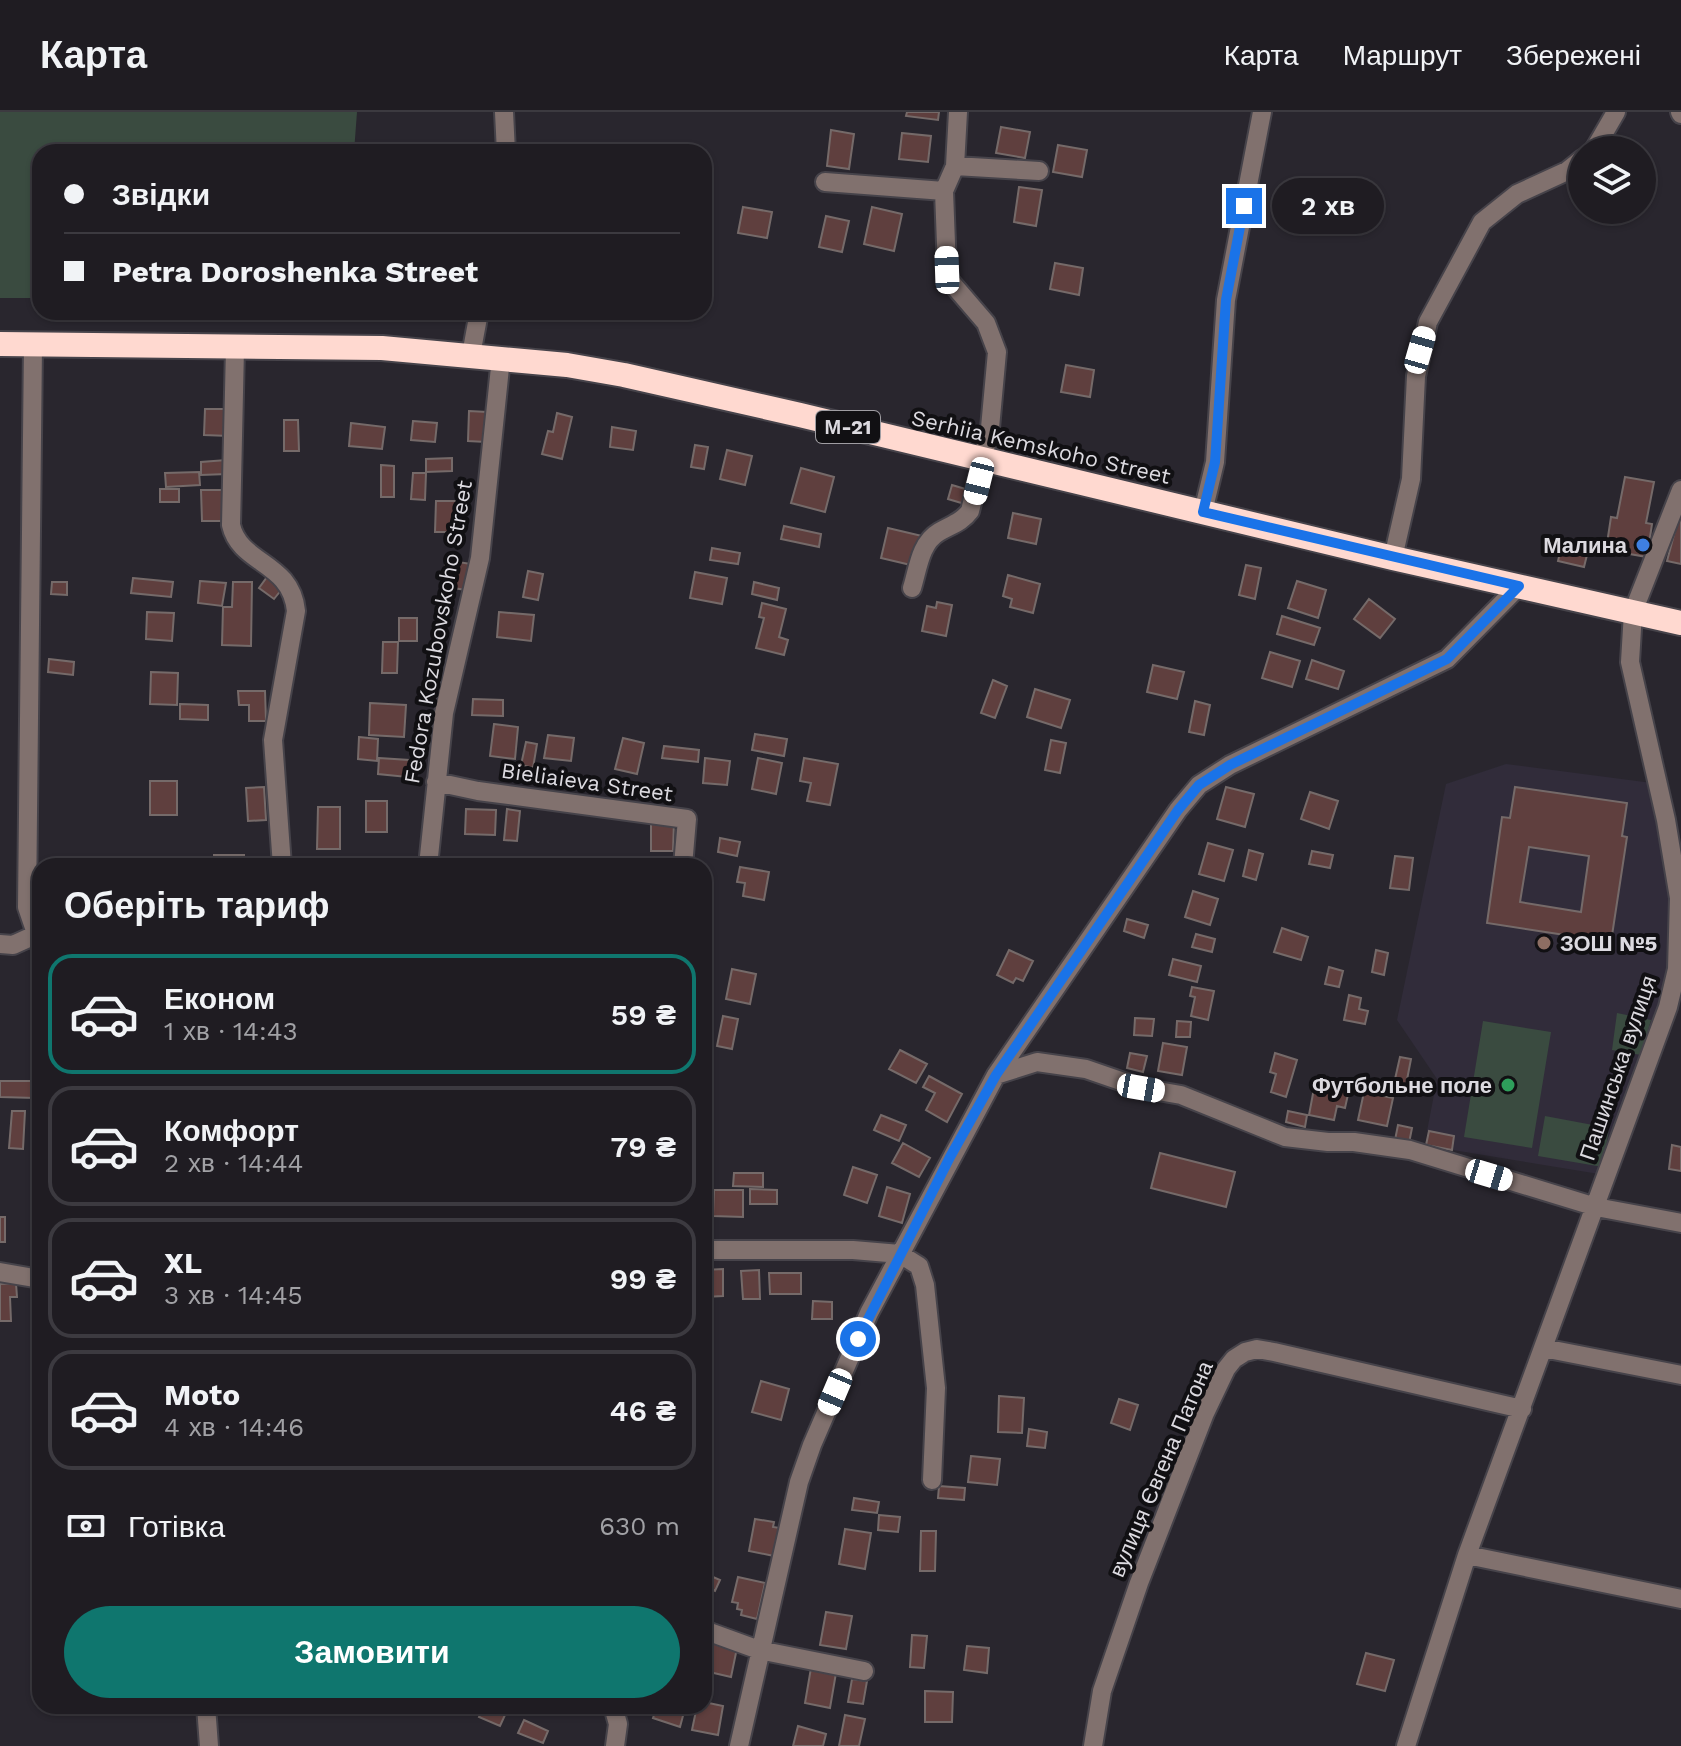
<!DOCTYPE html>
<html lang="uk">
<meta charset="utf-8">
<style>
:root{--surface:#1f1c22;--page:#2c292f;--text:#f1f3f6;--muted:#a1a1a5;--line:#3c3a40;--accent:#0f766e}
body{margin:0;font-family:"Work Sans",sans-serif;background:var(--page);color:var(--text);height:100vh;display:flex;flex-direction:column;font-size:30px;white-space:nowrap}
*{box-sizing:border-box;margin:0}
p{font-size:26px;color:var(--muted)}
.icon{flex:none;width:44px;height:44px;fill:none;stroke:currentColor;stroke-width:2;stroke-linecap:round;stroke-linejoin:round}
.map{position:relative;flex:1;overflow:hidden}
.drawer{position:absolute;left:32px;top:746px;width:680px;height:856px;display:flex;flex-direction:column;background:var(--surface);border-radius:24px;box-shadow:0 2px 6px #0004,0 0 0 2px var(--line)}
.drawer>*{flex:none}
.guide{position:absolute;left:32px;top:32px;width:680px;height:176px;border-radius:24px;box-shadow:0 2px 6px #0004,0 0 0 2px var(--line);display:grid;align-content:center;height:176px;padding:0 32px;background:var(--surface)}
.controls{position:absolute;left:1568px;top:24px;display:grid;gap:16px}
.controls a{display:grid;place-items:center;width:88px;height:88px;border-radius:50%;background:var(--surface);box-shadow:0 2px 6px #0004,0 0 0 2px var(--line);font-size:40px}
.end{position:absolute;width:36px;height:36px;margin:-18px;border:10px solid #1a73e8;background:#fff;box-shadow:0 0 0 4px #fff}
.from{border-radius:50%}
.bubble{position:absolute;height:56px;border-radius:28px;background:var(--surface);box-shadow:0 2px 6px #0004,0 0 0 2px var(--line);font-size:26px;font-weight:600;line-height:56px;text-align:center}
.car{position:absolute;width:24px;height:48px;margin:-24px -12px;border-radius:10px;box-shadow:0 0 6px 2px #0007;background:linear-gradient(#fff 24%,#345 0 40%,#fff 0 76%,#345 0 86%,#fff 0)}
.guide b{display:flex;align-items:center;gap:28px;height:76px;font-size:30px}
.guide b+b{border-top:2px solid var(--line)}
.guide i{width:20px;height:20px;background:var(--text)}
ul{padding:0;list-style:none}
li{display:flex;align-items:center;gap:24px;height:120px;margin:0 16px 12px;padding:0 16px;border:4px solid var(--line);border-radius:24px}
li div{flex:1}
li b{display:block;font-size:30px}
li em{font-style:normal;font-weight:600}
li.active{border-color:var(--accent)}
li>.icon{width:72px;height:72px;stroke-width:1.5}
h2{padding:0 32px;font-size:36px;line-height:96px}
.pay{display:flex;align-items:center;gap:20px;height:88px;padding:0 32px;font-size:30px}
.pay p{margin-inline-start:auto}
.button{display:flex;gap:16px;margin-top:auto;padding:16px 32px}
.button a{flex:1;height:92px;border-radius:48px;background:var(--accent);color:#fff;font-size:32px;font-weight:600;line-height:92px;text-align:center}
header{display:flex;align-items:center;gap:48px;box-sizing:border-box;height:112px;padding:0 40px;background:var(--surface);border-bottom:2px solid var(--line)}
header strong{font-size:38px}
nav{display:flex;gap:44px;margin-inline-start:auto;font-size:28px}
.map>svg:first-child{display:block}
.built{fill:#312c3a}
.green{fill:#3a4b40}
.building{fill:#5f3f3e;stroke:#756a69;stroke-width:2;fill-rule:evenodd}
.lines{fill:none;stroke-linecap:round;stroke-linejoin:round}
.minor-casing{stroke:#46434a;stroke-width:22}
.highway-casing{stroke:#46434a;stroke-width:28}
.minor{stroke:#81716e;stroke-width:18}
.highway{stroke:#ffd9d0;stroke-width:24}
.route{stroke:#1a73e8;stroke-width:10}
.shop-dot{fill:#3f7fe0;stroke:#111013;stroke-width:3}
.education-dot{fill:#8d6e63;stroke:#111013;stroke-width:3}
.leisure-dot{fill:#2e9e5b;stroke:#111013;stroke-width:3}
.labels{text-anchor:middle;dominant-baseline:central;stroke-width:8;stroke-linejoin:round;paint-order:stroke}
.shield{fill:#111013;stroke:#9f9da2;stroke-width:2}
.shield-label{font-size:20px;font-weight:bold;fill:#dcdae0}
.street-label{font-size:22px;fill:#dcdae0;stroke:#111013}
.poi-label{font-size:22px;font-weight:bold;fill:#dcdae0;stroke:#111013;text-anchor:end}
</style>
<header>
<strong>Карта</strong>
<nav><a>Карта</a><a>Маршрут</a><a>Збережені</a></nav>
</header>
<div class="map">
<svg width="1681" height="1634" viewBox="0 0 1681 1634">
<rect width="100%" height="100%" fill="#29262e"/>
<!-- built -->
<path class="built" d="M1506 652 1652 671 1675 784 1672 860 1605 1063 1453 1038 1455 1024 1427 1019 1437 967 1397 908 1446 672Z"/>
<!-- green -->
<path class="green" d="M0 0H357L354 40H40V186H0Z
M1617 901 1651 908 1641 943 1612 938Z
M1483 909 1551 920 1532 1036 1464 1025Z
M1545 1004 1609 1016 1603 1055 1538 1044Z"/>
<!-- building -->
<path class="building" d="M907 0H939L938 8 906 4Z
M1001 15 1030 20 1025 46 996 41Z
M831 18 854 22 849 57 827 54Z
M902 21 931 24 928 50 899 47Z
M1058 33 1087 38 1082 65 1053 60Z
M1019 75 1042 78 1036 114 1014 110Z
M743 95 772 100 767 126 738 121Z
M872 95 902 102 894 139 864 132Z
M826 104 849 109 842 140 819 135Z
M1055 151 1083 156 1079 183 1050 177Z
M1066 253 1094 258 1090 285 1061 280Z
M205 297H229V324L204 323Z
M469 299 487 300 486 330 468 329Z
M557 301 572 305 562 347 542 342 548 319 553 320Z
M284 308H298L299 339H284Z
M413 309 437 311 435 330 411 328Z
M351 311 385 315 382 337 349 334Z
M612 315 636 319 633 338 610 335Z
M695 333 708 335 704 357 691 355Z
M727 338 752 344 745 373 720 367Z
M452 346V359L426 360V347Z
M226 348 227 362 201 363V350Z
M381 353 394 354V385H381Z
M801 356 834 365 825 400 791 391Z
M199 360 200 373 166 375 165 361Z
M413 361H426L425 388 411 387Z
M1625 365 1654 370 1646 411 1652 412 1647 445 1606 438 1611 405 1617 406Z
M952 373 972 379 968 393 948 387Z
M160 377H179V390H160Z
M201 378H224V409H202Z
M436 389H463V420H435Z
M1680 400H1681V452L1667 449Z
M1013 401 1041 407 1036 432 1008 426Z
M784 414 821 422 819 435 781 427Z
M888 416 922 424 915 454 881 446Z
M1562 432 1588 439 1584 455 1558 449Z
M712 436 740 441 738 452 710 448Z
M446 448 471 452 466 478 441 474Z
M1246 453 1261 456 1255 487 1239 483Z
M528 459 543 462 538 488 523 485Z
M695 460 727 466 722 492 690 486Z
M1008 463 1040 472 1033 501 1010 495 1012 487 1003 484Z
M267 465 282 477 274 487 259 476Z
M133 466 173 470 171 485 131 481Z
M200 469 226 471 222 494 198 491Z
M1297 469 1326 478 1318 506 1288 496Z
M52 470H67V483L51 482Z
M233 470H252L251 534 222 533 223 495H232Z
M754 470 779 476 777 488 752 482Z
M1369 487 1395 507 1380 526 1354 507Z
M937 490 952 493 946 524 922 519 927 494 936 496Z
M762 491 786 497 779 525 788 528 784 543 756 536 764 506 759 505Z
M147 500 174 501 172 529 146 527Z
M499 500 534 503 531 529 497 525Z
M1282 504 1320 516 1314 533 1277 522Z
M399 506H417V529H399Z
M383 530H398L397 561H382Z
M1270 540 1300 549 1292 575 1262 566Z
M49 547 74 550 73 563 48 560Z
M1312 548 1344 559 1338 577 1306 567Z
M1153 553 1184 560 1177 587 1147 580Z
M151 560 178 561 177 593 150 592Z
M993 568 1007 574 995 606 981 601Z
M1035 577 1070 588 1061 616 1027 605Z
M238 579H265L266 609H249V593H239Z
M473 587 503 588V604L472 603Z
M1195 589 1210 593 1204 623 1189 620Z
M370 591 406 593 404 625 369 623Z
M180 592 208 593V608L180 607Z
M494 612 518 615 515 647 490 644Z
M755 622 787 627 784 644 752 638Z
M548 623 574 626 571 649 544 646Z
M359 625 378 627 377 649 358 647Z
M623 626 644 631 637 662 615 657Z
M1051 628 1066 631 1060 661 1045 658Z
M526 630 537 632 533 656 521 653Z
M664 634 699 638 698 650 662 646Z
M379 646 409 648 407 665 378 662Z
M705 646 730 649 727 673 703 671Z
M758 646 782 651 776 682 752 677Z
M804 646 838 652 830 693 807 689 811 671 800 669Z
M150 669H177V703H150Z
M264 675 266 708 248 709 246 676Z
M1226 675 1254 682 1245 715 1217 707Z
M1515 675 1627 691 1622 724 1627 725 1611 830 1487 811 1502 705 1510 706ZM1529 735 1589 744 1581 800 1520 790Z
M1310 680 1338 689 1329 717 1301 707Z
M366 689H387V720H366Z
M318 695H340V737H317Z
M466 697 496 698 495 723 465 722Z
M507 697 520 699 517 729 504 728Z
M651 708 674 709 673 739H651Z
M720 726 740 730 737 744 718 740Z
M1208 731 1233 738 1224 769 1199 762Z
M1249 738 1263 742 1256 768 1243 764Z
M1312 739 1333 743 1330 756 1309 752Z
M214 743H244V754H214Z
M1395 744 1413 746 1409 778 1390 776Z
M491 745 509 747 508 754H490Z
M117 747H143V754H117Z
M740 755 769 760 764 788 743 784 745 771 737 770Z
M1193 779 1218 787 1210 813 1185 805Z
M1127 807 1148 813 1144 826 1124 819Z
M1282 816 1308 825 1301 848 1274 840Z
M1196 822 1215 827 1212 840 1192 835Z
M1009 838 1033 849 1023 869 1016 866 1013 871 997 863Z
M1376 838 1388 841 1384 863 1372 860Z
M1173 847 1201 854 1197 870 1169 863Z
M1329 855 1343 859 1339 875 1325 872Z
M732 857 756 862 750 892 726 887Z
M1192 875 1214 879 1208 908 1191 904 1195 885 1190 884Z
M1349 883 1361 886 1359 897 1368 899 1365 912 1344 908Z
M723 904 738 907 732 937 717 934Z
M1135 906 1154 907 1152 924 1134 923Z
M1177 909 1191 910 1190 925H1176Z
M1163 931 1187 935 1182 963 1158 959Z
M900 938 927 952 916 971 889 957Z
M1130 941 1147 944 1143 960 1127 956Z
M1275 941 1297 948 1286 985 1271 980 1276 962 1270 960Z
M1400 945 1411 947 1405 978 1393 976Z
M929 964 962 982 947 1010 926 998 935 981 923 975Z
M0 969H35V986L0 985Z
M1315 971 1349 978 1345 996 1337 994 1334 1008 1309 1003Z
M1364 980 1393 986 1387 1014 1358 1008Z
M12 999H25L23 1037 9 1036Z
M1288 999 1307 1003 1305 1015 1286 1010Z
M881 1003 906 1013 899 1029 874 1018Z
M1398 1013 1412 1016 1409 1031 1395 1028Z
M1429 1019 1454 1024 1452 1038 1426 1033Z
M903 1031 930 1046 919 1065 892 1051Z
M1672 1033 1681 1035V1059L1669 1057Z
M1160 1041 1235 1060 1226 1095 1151 1076Z
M853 1055 877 1063 867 1091 844 1083Z
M734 1061H763V1075L733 1074Z
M887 1075 910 1082 902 1111 879 1104Z
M750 1077 777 1078V1092H750Z
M714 1078H743V1105L713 1104Z
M0 1105H5V1130H0Z
M723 1157V1184L704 1185V1158Z
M759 1158 760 1187H743L741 1159Z
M769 1161H801V1182H770Z
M16 1171 17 1185H10L11 1209H0V1172Z
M813 1189 832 1190V1207H812Z
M761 1269 789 1277 781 1308 752 1300Z
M999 1284 1024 1286 1022 1321 998 1320Z
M1119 1287 1138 1293 1130 1318 1111 1311Z
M1029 1317 1047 1320 1045 1336 1027 1334Z
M971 1344 1000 1347 997 1373 968 1370Z
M939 1374 965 1376 964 1388 938 1386Z
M854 1386 879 1390 877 1401 852 1398Z
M879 1403 900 1405 898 1420 878 1418Z
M755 1407 774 1410 773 1415 780 1416 774 1444 749 1439Z
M845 1417 871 1421 865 1457 839 1452Z
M921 1419H936L935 1459H920Z
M704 1461 720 1468 715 1479 709 1476 704 1488Z
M738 1465 765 1471 757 1507 741 1503 742 1498 737 1497 738 1491 732 1490Z
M826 1500 852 1504 846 1537 820 1533Z
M912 1523 927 1524 924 1556 910 1555Z
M711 1530 737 1536 731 1565 705 1559Z
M967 1534 989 1536 987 1561 964 1558Z
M1366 1541 1394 1548 1385 1579 1357 1572Z
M811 1556 836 1561 830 1596 805 1591Z
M852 1567 867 1569 863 1592 848 1590Z
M925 1579 953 1580 952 1610H925Z
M704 1590 723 1594 718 1623 692 1618 697 1594H704Z
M484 1594 505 1603 500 1614 479 1605Z
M657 1594 684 1600 680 1615 653 1606Z
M845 1603 865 1607 859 1634H839Z
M524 1608 548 1619 543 1631 518 1621Z
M798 1614 826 1622 823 1634H793Z"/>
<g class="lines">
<!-- minor casing -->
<g class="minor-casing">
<path id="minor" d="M504 0 506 40
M1680 0 1681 2
M1594 38 1616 0
M955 54 1039 59
M825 70 944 79
M33 232 27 795 40 833
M235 236 231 413C240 453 291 449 296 499L273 628 282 754
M471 243 479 200
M1203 400 1215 350 1226 188 1262 0
M1393 446 1411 367 1416 264 1428 210 1482 110 1517 82 1567 59 1582 47
M912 476C918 457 920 431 939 420 951 413 962 410 970 399L990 316 997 240 986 211 950 169 947 158 944 79 955 54 958 0
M436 670 478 679 687 707 683 754
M428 754 444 601 480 446 501 246
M0 832 13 833 35 823
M996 963 1037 950 1086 957 1141 976 1181 983 1285 1025 1328 1030H1354L1410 1038 1596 1095 1681 1111
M704 1138H853L900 1142 919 1154 925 1173 936 1276 932 1368
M0 1160 40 1167
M1543 1236 1681 1263
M1467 1443 1681 1487
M704 1518 759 1538 864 1559
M206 1594 209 1634
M613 1594 618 1612 615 1634
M739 1634 799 1370 812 1333 869 1201 996 963 1178 698 1199 673 1230 653 1447 547 1519 474
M1093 1634 1102 1579 1139 1471 1205 1301 1226 1257 1234 1247 1245 1240 1257 1237 1274 1240 1522 1297
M1406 1634 1467 1443 1668 895 1677 857 1679 786 1666 708 1630 550 1633 500 1681 378"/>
</g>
<!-- highway casing -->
<g class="highway-casing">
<path id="highway" d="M0 232 382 236 567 253 624 263 800 303 1393 446 1681 511"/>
</g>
<!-- minor -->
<use href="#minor" class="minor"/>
<!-- highway -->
<use href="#highway" class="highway"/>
</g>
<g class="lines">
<!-- route -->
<path class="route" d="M858 1227 950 1045 996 963 1178 698 1199 673 1230 653 1447 547 1519 474 1203 400 1215 350 1226 188 1244 94"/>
</g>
<!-- markers -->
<circle class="shop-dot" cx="1643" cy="433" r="8"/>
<circle class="education-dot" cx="1544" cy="831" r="8"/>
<circle class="leisure-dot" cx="1508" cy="973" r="8"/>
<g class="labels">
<!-- shield labels -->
<rect class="shield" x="816" y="299" width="64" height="32" rx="6"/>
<g class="shield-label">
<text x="848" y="315">М-21</text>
</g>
<!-- street labels -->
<g class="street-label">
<text transform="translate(1041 335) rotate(13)">Serhiia Kemskoho Street</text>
<text transform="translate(438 520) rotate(-80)">Fedora Kozubovskoho Street</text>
<text transform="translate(587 670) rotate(8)">Bieliaieva Street</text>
<text transform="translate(1618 956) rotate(-71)">Пашинська вулиця</text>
<text transform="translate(1161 1357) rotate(-67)">вулиця Євгена Патона</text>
</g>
<!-- poi labels -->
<g class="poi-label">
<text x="1627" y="433">Малина</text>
<text x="1560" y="831" text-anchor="start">ЗОШ №5</text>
<text x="1492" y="973">Футбольне поле</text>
</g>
</g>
</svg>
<div class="controls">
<a><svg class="icon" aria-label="layers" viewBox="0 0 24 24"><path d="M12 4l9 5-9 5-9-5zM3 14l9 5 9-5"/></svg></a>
</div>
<i class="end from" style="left:858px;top:1227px"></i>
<i class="end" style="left:1244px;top:94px"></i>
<div class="bubble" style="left:1272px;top:66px;width:112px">2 хв</div>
<i class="car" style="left:947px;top:158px;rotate:358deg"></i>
<i class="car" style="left:1420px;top:238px;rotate:16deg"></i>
<i class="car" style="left:979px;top:369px;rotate:194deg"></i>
<i class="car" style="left:1141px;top:976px;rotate:100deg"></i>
<i class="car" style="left:1489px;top:1063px;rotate:107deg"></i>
<i class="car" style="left:835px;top:1280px;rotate:203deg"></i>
<div class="guide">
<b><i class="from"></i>Звідки</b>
<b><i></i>Petra Doroshenka Street</b>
</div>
<section class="drawer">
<h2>Оберіть тариф</h2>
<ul>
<li class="active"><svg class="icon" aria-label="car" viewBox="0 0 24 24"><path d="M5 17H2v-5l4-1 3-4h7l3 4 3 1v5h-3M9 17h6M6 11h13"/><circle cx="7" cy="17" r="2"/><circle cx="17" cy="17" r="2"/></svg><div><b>Економ</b><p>1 хв · 14:43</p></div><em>59 ₴</em></li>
<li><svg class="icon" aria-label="car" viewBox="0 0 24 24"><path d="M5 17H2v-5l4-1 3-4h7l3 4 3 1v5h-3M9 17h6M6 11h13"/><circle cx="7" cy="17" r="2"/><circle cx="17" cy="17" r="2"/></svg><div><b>Комфорт</b><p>2 хв · 14:44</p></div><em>79 ₴</em></li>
<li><svg class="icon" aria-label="car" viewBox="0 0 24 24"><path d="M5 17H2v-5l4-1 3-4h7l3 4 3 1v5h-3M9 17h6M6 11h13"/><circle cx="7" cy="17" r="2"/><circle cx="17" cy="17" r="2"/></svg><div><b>XL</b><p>3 хв · 14:45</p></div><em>99 ₴</em></li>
<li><svg class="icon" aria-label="car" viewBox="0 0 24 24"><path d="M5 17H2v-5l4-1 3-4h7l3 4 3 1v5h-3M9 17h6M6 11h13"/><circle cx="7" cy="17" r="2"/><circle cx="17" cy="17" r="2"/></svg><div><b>Moto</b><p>4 хв · 14:46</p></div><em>46 ₴</em></li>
</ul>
<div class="pay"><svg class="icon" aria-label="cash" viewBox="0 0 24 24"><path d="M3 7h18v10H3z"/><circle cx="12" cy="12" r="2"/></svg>Готівка<p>630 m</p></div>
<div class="button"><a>Замовити</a></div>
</section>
</div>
